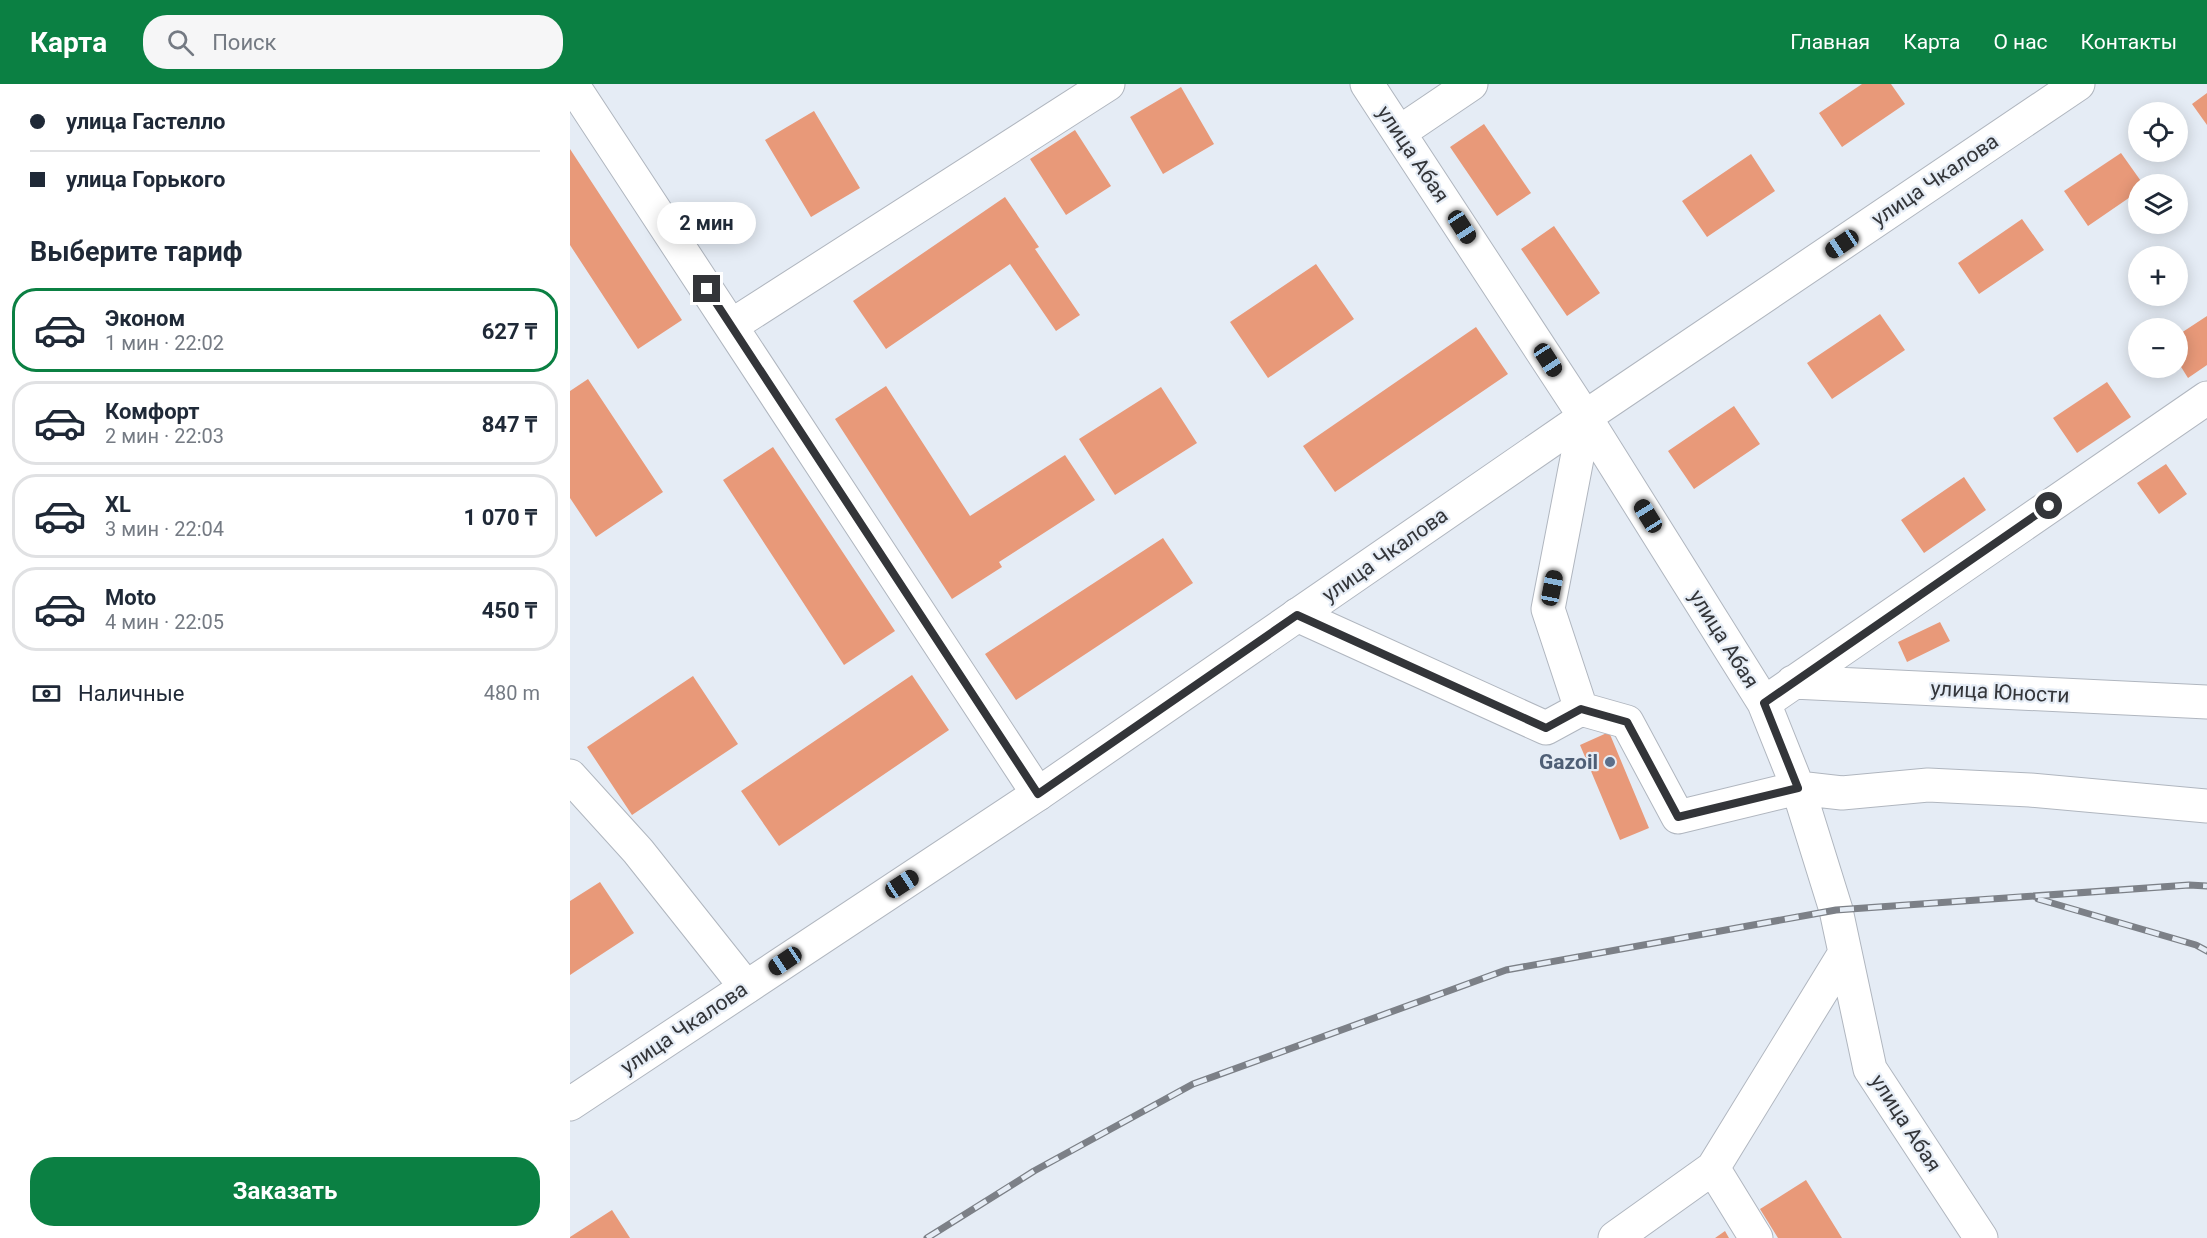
<!DOCTYPE html>
<html lang="ru">
<meta charset="utf-8">
<style>
:root{--surface:#fff;--page:#f6f6f7;--text:#1f2937;--muted:#747a83;--line:#e0e1e3;--accent:#0b8043}
body{margin:0;font-family:Roboto,sans-serif;background:var(--page);color:var(--text);height:100vh;display:flex;flex-direction:column;font-size:22px;white-space:nowrap}
*{box-sizing:border-box;margin:0}
p{font-size:20px;color:var(--muted)}
.icon{flex:none;width:33px;height:33px;fill:none;stroke:currentColor;stroke-width:2;stroke-linecap:round;stroke-linejoin:round}
.map{position:relative;flex:1;overflow:hidden}
.panel{display:flex;flex-direction:column;background:var(--surface);width:570px}
.panel>*{flex:none}
.banner{display:grid;align-content:center;height:132px;padding:0 30px;background:var(--surface)}
.tools{position:absolute;left:1558px;top:18px;display:grid;gap:12px}
.tools a{display:grid;place-items:center;width:60px;height:60px;border-radius:50%;background:var(--surface);box-shadow:0 3px 15px #0003;font-size:30px}
.end{position:absolute;width:27px;height:27px;margin:-14px;border:8px solid #333539;background:#fff;box-shadow:0 0 0 3px #fff}
.from{border-radius:50%}
.bubble{position:absolute;height:42px;border-radius:21px;background:var(--surface);box-shadow:0 3px 15px #0003;font-size:20px;font-weight:700;line-height:42px;text-align:center}
.car{position:absolute;width:18px;height:36px;margin:-18px -9px;border-radius:8px;box-shadow:0 0 4px 2px #0007;background:linear-gradient(#222 24%,#8ab4d8 0 40%,#222 0 76%,#8ab4d8 0 86%,#222 0)}
.banner b{display:flex;align-items:center;gap:21px;height:57px;font-size:22px}
.banner b+b{border-top:2px solid var(--line)}
.banner i{width:15px;height:15px;background:var(--text)}
ul{padding:0;list-style:none}
li{display:flex;align-items:center;gap:18px;height:84px;margin:0 12px 9px;padding:0 18px;border:3px solid var(--line);border-radius:24px}
li div{flex:1}
li b{display:block;font-size:22px}
li em{font-style:normal;font-weight:700}
li.on{border-color:var(--accent)}
li>.icon{width:54px;height:54px;stroke-width:1.5}
h2{padding:0 30px;font-size:27px;line-height:72px}
.pay{display:flex;align-items:center;gap:15px;height:66px;padding:0 30px;font-size:22px}
.pay p{margin-inline-start:auto}
.primary-button{display:flex;gap:12px;margin-top:auto;padding:12px 30px}
.primary-button a{flex:1;height:69px;border-radius:24px;background:var(--accent);color:#fff;font-size:24px;font-weight:700;line-height:69px;text-align:center}
header{display:flex;align-items:center;gap:36px;box-sizing:border-box;height:84px;padding:0 30px;background:var(--accent);color:#fff}
header strong{font-size:28px}
nav{display:flex;gap:33px;margin-inline-start:auto;font-size:21px}
.search{width:420px;height:54px;background:var(--page);display:flex;align-items:center;gap:15px;box-sizing:border-box;padding:0 21px;border-radius:24px;color:var(--muted);font-size:22px}
main{display:flex;flex:1;min-height:0}
.map>svg:first-child{display:block}
.building{fill:#e89979}
.lines{fill:none;stroke-linecap:round;stroke-linejoin:round}
.minor-casing{stroke:#b0b6bf;stroke-width:35}
.major-casing{stroke:#b0b6bf;stroke-width:35}
.minor{stroke:#fff;stroke-width:33}
.major{stroke:#fff;stroke-width:33}
.rail-casing{stroke:#7c8087;stroke-width:7}
.rail{stroke:#e5ecf5;stroke-width:4.5;stroke-dasharray:14;stroke-linecap:butt}
.route{stroke:#333539;stroke-width:8}
.service-dot{fill:#5c6f8a;stroke:#e5ecf5;stroke-width:2}
.labels{text-anchor:middle;dominant-baseline:central;stroke-width:4.5;stroke-linejoin:round;paint-order:stroke}
.street-label{font-size:21px;fill:#333539;stroke:#e5ecf5}
.service-label{font-size:21px;font-weight:bold;fill:#4e5e75;stroke:#e5ecf5;text-anchor:end}
</style>
<header>
<strong>Карта</strong>
<div class="search"><svg class="icon" aria-label="search" viewBox="0 0 24 24"><circle cx="10" cy="10" r="6"/><path d="M15 15l6 6"/></svg>Поиск</div>
<nav><a>Главная</a><a>Карта</a><a>О нас</a><a>Контакты</a></nav>
</header>
<main>
<section class="panel">
<div class="banner">
<b><i class="from"></i>улица Гастелло</b>
<b><i></i>улица Горького</b>
</div>
<h2>Выберите тариф</h2>
<ul>
<li class="on"><svg class="icon" aria-label="car" viewBox="0 0 24 24"><path d="M5 17H2v-5l4-1 3-4h7l3 4 3 1v5h-3M9 17h6M6 11h13"/><circle cx="7" cy="17" r="2"/><circle cx="17" cy="17" r="2"/></svg><div><b>Эконом</b><p>1 мин · 22:02</p></div><em>627 ₸</em></li>
<li><svg class="icon" aria-label="car" viewBox="0 0 24 24"><path d="M5 17H2v-5l4-1 3-4h7l3 4 3 1v5h-3M9 17h6M6 11h13"/><circle cx="7" cy="17" r="2"/><circle cx="17" cy="17" r="2"/></svg><div><b>Комфорт</b><p>2 мин · 22:03</p></div><em>847 ₸</em></li>
<li><svg class="icon" aria-label="car" viewBox="0 0 24 24"><path d="M5 17H2v-5l4-1 3-4h7l3 4 3 1v5h-3M9 17h6M6 11h13"/><circle cx="7" cy="17" r="2"/><circle cx="17" cy="17" r="2"/></svg><div><b>XL</b><p>3 мин · 22:04</p></div><em>1 070 ₸</em></li>
<li><svg class="icon" aria-label="car" viewBox="0 0 24 24"><path d="M5 17H2v-5l4-1 3-4h7l3 4 3 1v5h-3M9 17h6M6 11h13"/><circle cx="7" cy="17" r="2"/><circle cx="17" cy="17" r="2"/></svg><div><b>Moto</b><p>4 мин · 22:05</p></div><em>450 ₸</em></li>
</ul>
<div class="pay"><svg class="icon" aria-label="cash" viewBox="0 0 24 24"><path d="M3 7h18v10H3z"/><circle cx="12" cy="12" r="2"/></svg>Наличные<p>480 m</p></div>
<div class="primary-button"><a>Заказать</a></div>
</section>
<div class="map">
<svg width="1637" height="1154" viewBox="0 0 1637 1154">
<rect width="100%" height="100%" fill="#e5ecf5"/>
<!-- building -->
<path class="building" d="M1292 0H1321L1335 20 1272 63 1249 29Z
M611 3 644 60 593 90 560 33Z
M1637 9V41L1622 20Z
M244 27 290 104 241 133 195 56Z
M914 40 961 109 927 132 880 63Z
M505 46 541 102 496 131 460 75Z
M0 65 112 236 68 265 0 161Z
M1551 69 1573 100H1569V107L1518 142 1494 107Z
M1181 70 1205 107 1137 153 1112 117Z
M435 113 469 163 465 165 510 231 486 247 440 180 316 265 283 217Z
M1452 135 1474 166 1409 210 1388 179Z
M984 142 1030 209 997 232 951 165Z
M746 180 784 235 698 294 660 238Z
M1310 230 1335 266 1262 315 1237 279Z
M1637 232V281L1618 294 1608 278V251Z
M906 243 938 290 765 408 733 362Z
M18 295 93 408 26 453 0 414V307Z
M1537 298 1561 333 1507 369 1483 334Z
M316 302 400 432 495 371 525 416 429 478 432 483 382 515 265 335Z
M591 303 627 359 545 411 509 355Z
M1164 322 1190 360 1124 405 1098 367Z
M203 363 325 547 274 581 153 396Z
M1596 380 1617 410 1589 430 1567 399Z
M1394 393 1416 426 1354 469 1331 436Z
M593 454 623 499 446 616 415 570Z
M1370 538 1380 557 1337 578 1328 558Z
M342 591 379 646 209 762 171 707Z
M123 592 168 660 62 731 17 663Z
M1039 648 1079 744 1050 756 1010 661Z
M30 798 64 849 0 891V817Z
M1236 1096 1272 1154H1208L1190 1125Z
M42 1126 60 1154H0V1153Z
M1155 1147 1159 1154H1145Z"/>
<g class="lines">
<!-- minor casing -->
<g class="minor-casing">
<path id="minor" d="M2 0 468 710
M797 0 1015 333 1194 619 1228 704 1266 826 1300 985 1411 1154
M830 48 901 0
M161 242 538 0
M727 531 976 644 1011 625 978 525 1015 333
M1223 598 1637 618
M1194 619 1637 314
M1011 625 1057 638 1108 733 1228 704 1272 709 1358 701 1460 706 1637 722
M0 692 68 767 176 903
M1143 1084 1186 1154
M1045 1154 1143 1084 1275 869"/>
</g>
<!-- major casing -->
<g class="major-casing">
<path id="major" d="M0 1020 468 710 1015 333 1508 0"/>
</g>
<!-- minor -->
<use href="#minor" class="minor"/>
<!-- major -->
<use href="#major" class="major"/>
<!-- rail casing -->
<g class="rail-casing">
<path id="rail" d="M1468 815 1626 861 1637 867
M357 1154 464 1087 623 1000 936 886 1266 826 1619 801 1637 802"/>
</g>
<!-- rail -->
<use href="#rail" class="rail"/>
</g>
<g class="lines">
<!-- route -->
<path class="route" d="M137 205 468 710 727 531 976 644 1011 625 1057 638 1108 733 1228 704 1194 619 1479 422"/>
</g>
<!-- markers -->
<circle class="service-dot" cx="1040" cy="678" r="6"/>
<g class="labels">
<!-- street labels -->
<g class="street-label">
<text transform="translate(843 70) rotate(56)">улица Абая</text>
<text transform="translate(1365 96) rotate(-34)">улица Чкалова</text>
<text transform="translate(815 471) rotate(-35)">улица Чкалова</text>
<text transform="translate(1154 555) rotate(58)">улица Абая</text>
<text transform="translate(1430 608) rotate(3)">улица Юности</text>
<text transform="translate(114 944) rotate(-34)">улица Чкалова</text>
<text transform="translate(1336 1039) rotate(57)">улица Абая</text>
</g>
<!-- service labels -->
<g class="service-label">
<text x="1028" y="678">Gazoil</text>
</g>
</g>
</svg>
<div class="tools">
<a><svg class="icon" aria-label="locate" viewBox="0 0 24 24"><circle cx="12" cy="12" r="6"/><path d="M12 2v4M12 18v4M2 12h4M18 12h4"/></svg></a>
<a><svg class="icon" aria-label="layers" viewBox="0 0 24 24"><path d="M12 4l9 5-9 5-9-5zM3 14l9 5 9-5"/></svg></a>
<a>+</a>
<a>−</a>
</div>
<i class="end from" style="left:1479px;top:422px"></i>
<i class="end" style="left:137px;top:205px"></i>
<div class="bubble" style="left:87px;top:118px;width:99px">2 мин</div>
<i class="car" style="left:892px;top:143px;rotate:147deg"></i>
<i class="car" style="left:1272px;top:160px;rotate:236deg"></i>
<i class="car" style="left:978px;top:276px;rotate:147deg"></i>
<i class="car" style="left:1078px;top:432px;rotate:328deg"></i>
<i class="car" style="left:982px;top:504px;rotate:11deg"></i>
<i class="car" style="left:332px;top:800px;rotate:57deg"></i>
<i class="car" style="left:215px;top:877px;rotate:236deg"></i>
</div>
</main>
